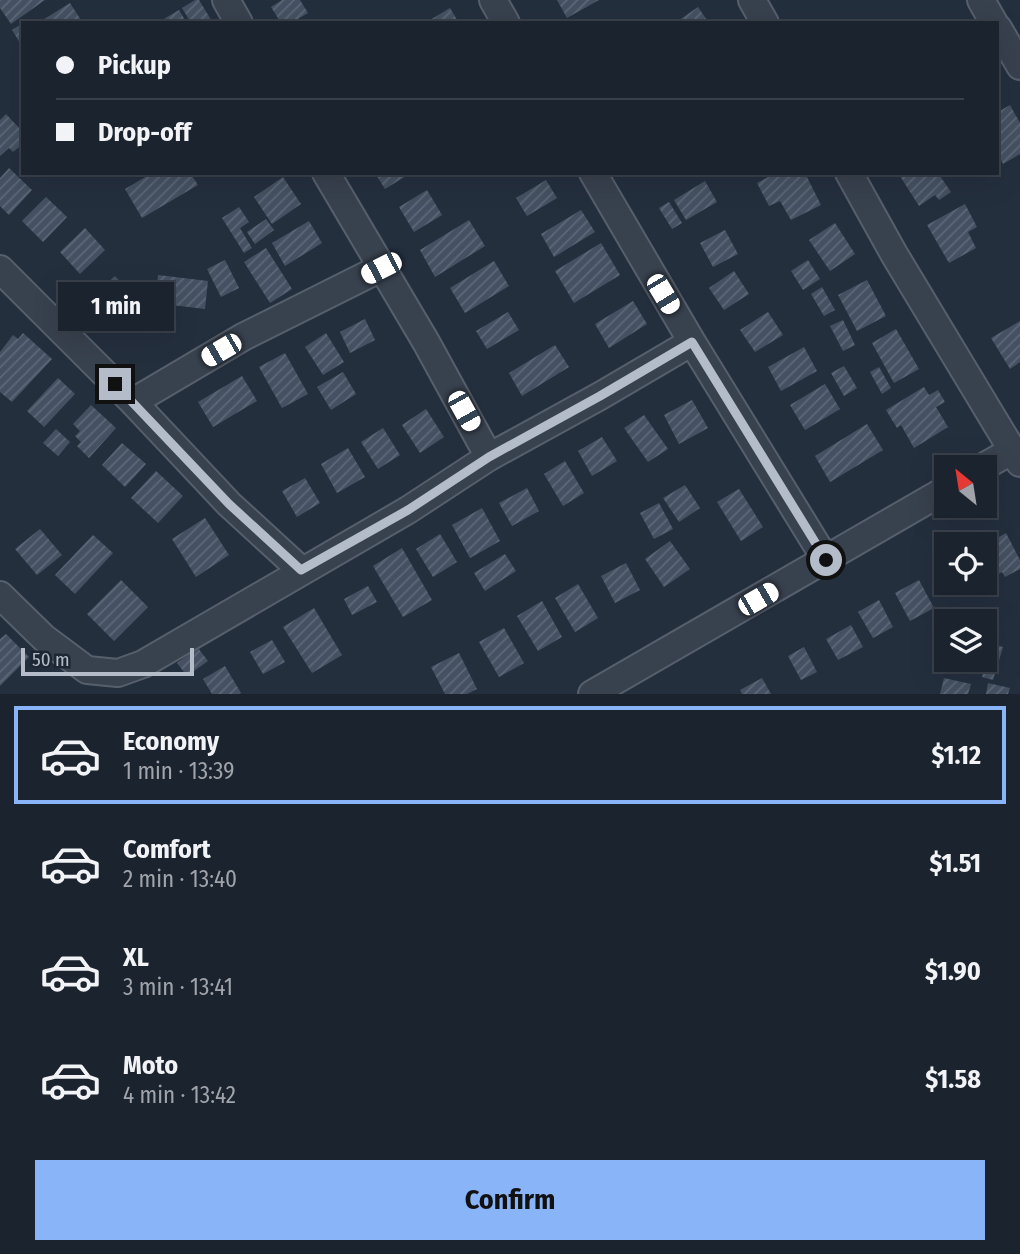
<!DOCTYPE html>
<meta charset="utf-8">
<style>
:root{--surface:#1b232e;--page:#242b36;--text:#f1f3f6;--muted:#a0a4aa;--line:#39404a;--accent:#8ab4f8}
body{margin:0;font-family:"Fira Sans Condensed",sans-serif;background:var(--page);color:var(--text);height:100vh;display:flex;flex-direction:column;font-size:26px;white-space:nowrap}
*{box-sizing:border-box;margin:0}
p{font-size:23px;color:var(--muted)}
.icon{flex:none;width:38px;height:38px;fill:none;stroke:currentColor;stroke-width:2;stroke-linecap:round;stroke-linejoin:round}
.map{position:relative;height:694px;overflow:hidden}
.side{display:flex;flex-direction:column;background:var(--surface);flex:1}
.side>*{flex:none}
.guide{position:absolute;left:21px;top:21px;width:978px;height:154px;border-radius:0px;box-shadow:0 7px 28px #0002,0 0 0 2px var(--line);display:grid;align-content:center;height:154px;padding:0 35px;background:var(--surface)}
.needle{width:46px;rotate:330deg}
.tools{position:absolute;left:934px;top:455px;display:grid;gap:14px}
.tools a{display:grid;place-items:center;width:63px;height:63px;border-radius:0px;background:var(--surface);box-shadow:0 7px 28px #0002,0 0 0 2px var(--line);font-size:35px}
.scale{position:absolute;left:21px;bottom:18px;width:173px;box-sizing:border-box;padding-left:7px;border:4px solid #b4bcc9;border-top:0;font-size:19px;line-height:24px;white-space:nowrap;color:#b4bcc9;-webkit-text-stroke:5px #1d2633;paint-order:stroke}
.end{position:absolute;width:32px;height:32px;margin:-16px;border:9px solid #b4bcc9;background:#111;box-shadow:0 0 0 4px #111}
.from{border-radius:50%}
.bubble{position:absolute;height:49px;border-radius:0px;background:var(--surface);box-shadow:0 7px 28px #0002,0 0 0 2px var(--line);font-size:23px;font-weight:700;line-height:49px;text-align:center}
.car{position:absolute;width:21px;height:42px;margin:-21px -10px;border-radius:9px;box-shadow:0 0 5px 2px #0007;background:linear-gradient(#fff 24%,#345 0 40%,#fff 0 76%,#345 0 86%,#fff 0)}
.guide b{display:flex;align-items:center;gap:24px;height:66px;font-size:26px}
.guide b+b{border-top:2px solid var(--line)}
.guide i{width:18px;height:18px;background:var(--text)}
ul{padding:12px 0 0;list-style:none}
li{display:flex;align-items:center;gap:21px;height:98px;margin:0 14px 10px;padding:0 21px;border:4px solid transparent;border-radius:0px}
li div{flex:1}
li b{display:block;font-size:26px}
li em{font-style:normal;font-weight:700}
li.selected{border-color:var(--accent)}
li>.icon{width:63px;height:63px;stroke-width:1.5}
.action{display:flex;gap:14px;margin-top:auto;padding:14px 35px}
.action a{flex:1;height:80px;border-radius:0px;background:var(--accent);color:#111;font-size:28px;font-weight:700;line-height:80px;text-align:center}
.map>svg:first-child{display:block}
.building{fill:url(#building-hatch)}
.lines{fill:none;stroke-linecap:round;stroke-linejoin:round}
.minor-casing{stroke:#565f6c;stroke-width:30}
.minor{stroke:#38414e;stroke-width:26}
.route{stroke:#b4bcc9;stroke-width:9}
</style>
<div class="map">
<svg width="1020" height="694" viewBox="0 0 1020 694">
<defs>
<pattern id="building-hatch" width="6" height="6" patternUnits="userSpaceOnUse" patternTransform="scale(1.75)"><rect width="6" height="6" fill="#455162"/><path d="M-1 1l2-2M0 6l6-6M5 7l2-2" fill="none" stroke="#5d6877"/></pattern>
</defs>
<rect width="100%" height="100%" fill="#242f3e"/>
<!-- building -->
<path class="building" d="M0 0H45L11 24 0 8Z
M195 0H199L213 23H191L182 8Z
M282 0H300L308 13 291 23H281L271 7Z
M557 0H599L567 18Z
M70 3 83 23H38Z
M698 7 709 23H675Z
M450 8 459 23H425Z
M179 10 187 23H157Z
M23 23V48L12 30Z
M1010 105 1020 123V154L1003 164 998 154V112Z
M6 114 23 132V144L13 152 9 148 0 156V120Z
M9 168 32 190 9 215 0 206V178Z
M152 173H190L198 185 142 218 125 189Z
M375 173H411L385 189Z
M776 173H805L821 205 791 220 780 201 769 206 757 183Z
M898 173H938L951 192 939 200 935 195 919 206Z
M283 177 301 204 272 224 254 197Z
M546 180 557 198 527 216 516 198Z
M705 181 717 202 686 220 674 200Z
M427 190 442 215 414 232 399 207Z
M46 197 67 217 43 242 22 221Z
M669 202 682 223 672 229 659 208Z
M965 204 977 227 968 232 976 248 949 263 927 225Z
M239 207 249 222 240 228 252 248 244 253 222 218Z
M581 210 595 232 554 257 541 234Z
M266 219 274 230 255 244 247 232Z
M469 220 485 246 435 277 420 250Z
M309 221 322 243 285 266 272 243Z
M835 223 855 254 830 271 809 240Z
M85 228 105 250 80 274 60 252Z
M725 230 738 254 713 267 700 243Z
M601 243 620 275 574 303 555 271Z
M266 248 292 289 270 303 244 262Z
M225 260 239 288 221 297 207 269Z
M808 260 820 279 803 290 791 271Z
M494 261 509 286 465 313 450 288Z
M734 271 749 294 724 310 709 288Z
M158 275 208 281 205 309 155 303Z
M115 276 139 303 116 324 92 296Z
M867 280 886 316 857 331 838 295Z
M822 287 835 310 824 316 811 294Z
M633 301 647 324 609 348 595 324Z
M508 312 519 330 487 349 476 331Z
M768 312 783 335 755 352 740 330Z
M365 319 375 340 350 353 340 332Z
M843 320 855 345 843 351 830 326Z
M1020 321V362L1010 369 991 338Z
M896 329 919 369 894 383 872 343Z
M23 333 52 359 12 402 0 392V352L13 335 18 339Z
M326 333 344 362 323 375 305 347Z
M555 345 569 367 522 396 509 373Z
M804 347 817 371 781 391 768 367Z
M285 353 308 394 282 408 259 367Z
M844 366 857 388 844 396 831 373Z
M879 367 891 388 882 394 870 372Z
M343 372 356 394 331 410 317 387Z
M242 376 257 401 213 427 198 402Z
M58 378 75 394 44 427 27 411Z
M825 384 840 409 805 430 790 405Z
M924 387 929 395 938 390 945 402 936 407 948 427 914 448 901 425 897 428 886 410Z
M692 400 708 428 679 444 664 415Z
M91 405 116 428 89 458 77 446 81 442 75 436 80 431 73 424Z
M426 409 444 437 420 453 402 425Z
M644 415 668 449 648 462 624 428Z
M867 424 883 450 830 482 815 456Z
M383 428 400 455 378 469 361 442Z
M56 429 70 442 58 456 43 443Z
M602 437 617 461 592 476 578 451Z
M122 443 146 464 125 487 102 465Z
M348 448 365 477 337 493 321 464Z
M565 461 584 493 563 506 544 474Z
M156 471 183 496 158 523 131 498Z
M305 478 320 503 297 517 282 491Z
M685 485 700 508 679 522 663 498Z
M527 488 539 511 512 526 499 503Z
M739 489 763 527 741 541 717 502Z
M659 503 673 529 654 539 640 513Z
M482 508 500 541 470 558 452 525Z
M205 518 229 555 196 577 172 539Z
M40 529 62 555 37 575 15 549Z
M1006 533 1020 560V569L1005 577 1002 572 993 577 985 562V545Z
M440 534 457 562 433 577 416 549Z
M93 535 113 553 75 594 55 575Z
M670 541 690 569 664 587 645 559Z
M402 548 432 600 403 617 373 566Z
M505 554 516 571 485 591 474 573Z
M626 563 640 590 615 603 601 576Z
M947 563V583H960L963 587 947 596 933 570Z
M121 580 148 607 114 641 87 614Z
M919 580 934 608 910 621 895 593Z
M578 584 598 618 575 632 555 598Z
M368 586 377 602 352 615 344 599Z
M879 600 893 627 873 638 858 612Z
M542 601 562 637 538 651 517 616Z
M314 608 342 655 312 673 283 627Z
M851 625 863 647 838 660 826 639Z
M504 628 524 663 499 677 479 642Z
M6 634 29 657 0 686V639Z
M272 640 285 662 263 674 250 652Z
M991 644 1003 647 993 680 982 677Z
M804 647 817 672 801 680 788 656Z
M198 648 208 661 187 676 177 663Z
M459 653 477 689 467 694H445L431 667Z
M225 666 241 693 239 694H212L203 679Z
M762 678 771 694H742L740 690Z
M944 678 971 684 968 694H940Z
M988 683 1010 688 1008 694H986Z"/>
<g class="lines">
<!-- minor casing -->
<g class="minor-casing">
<path id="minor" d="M226 0 239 23
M493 0 506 23
M752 0 765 23
M981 0 994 23
M998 28 1020 66
M326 173 426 342 489 457
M593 173 692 342 826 560
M849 173 894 254 1020 463
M0 269 133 402 229 504 301 570
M133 402 243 337 381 268
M983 467 1013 450
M0 595 44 638 87 670 118 673 143 664 408 510 489 457 600 396 692 342
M592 694 947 489"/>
</g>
<!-- minor -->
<use href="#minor" class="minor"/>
</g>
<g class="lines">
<!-- route -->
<path class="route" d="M115 384 229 504 301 570 408 510 489 457 600 396 692 342 826 560"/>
</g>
</svg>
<div class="tools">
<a><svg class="needle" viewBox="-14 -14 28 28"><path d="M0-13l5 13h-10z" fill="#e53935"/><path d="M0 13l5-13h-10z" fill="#a0a4aa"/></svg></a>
<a><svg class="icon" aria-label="locate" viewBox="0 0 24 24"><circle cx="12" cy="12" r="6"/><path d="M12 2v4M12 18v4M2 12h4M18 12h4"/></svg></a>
<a><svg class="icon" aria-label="layers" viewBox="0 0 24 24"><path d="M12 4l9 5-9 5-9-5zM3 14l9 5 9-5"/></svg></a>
</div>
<div class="scale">50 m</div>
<i class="end from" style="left:826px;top:560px"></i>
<i class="end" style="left:115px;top:384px"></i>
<div class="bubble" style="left:58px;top:282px;width:116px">1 min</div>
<i class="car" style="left:381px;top:268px;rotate:243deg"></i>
<i class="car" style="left:663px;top:294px;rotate:149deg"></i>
<i class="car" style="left:221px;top:350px;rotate:240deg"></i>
<i class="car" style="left:464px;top:411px;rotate:151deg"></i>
<i class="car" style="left:758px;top:599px;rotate:60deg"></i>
<div class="guide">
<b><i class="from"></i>Pickup</b>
<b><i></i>Drop-off</b>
</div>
</div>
<section class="side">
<ul>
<li class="selected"><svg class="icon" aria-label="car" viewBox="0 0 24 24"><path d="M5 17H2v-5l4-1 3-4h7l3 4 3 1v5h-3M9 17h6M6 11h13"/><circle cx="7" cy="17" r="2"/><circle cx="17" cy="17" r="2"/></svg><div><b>Economy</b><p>1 min · 13:39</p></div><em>$1.12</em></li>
<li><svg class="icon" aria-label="car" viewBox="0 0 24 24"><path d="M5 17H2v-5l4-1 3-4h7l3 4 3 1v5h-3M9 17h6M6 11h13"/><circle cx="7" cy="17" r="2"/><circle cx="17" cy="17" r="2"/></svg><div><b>Comfort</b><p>2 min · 13:40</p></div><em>$1.51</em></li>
<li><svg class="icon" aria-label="car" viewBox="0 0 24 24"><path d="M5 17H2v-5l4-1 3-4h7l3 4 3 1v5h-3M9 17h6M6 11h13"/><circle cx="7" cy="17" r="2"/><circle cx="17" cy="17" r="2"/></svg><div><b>XL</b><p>3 min · 13:41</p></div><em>$1.90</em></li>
<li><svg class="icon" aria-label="car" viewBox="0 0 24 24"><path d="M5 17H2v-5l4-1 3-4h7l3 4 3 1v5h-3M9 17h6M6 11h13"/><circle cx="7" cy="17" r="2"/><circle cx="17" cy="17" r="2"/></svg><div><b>Moto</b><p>4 min · 13:42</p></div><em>$1.58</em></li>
</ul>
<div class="action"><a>Confirm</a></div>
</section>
